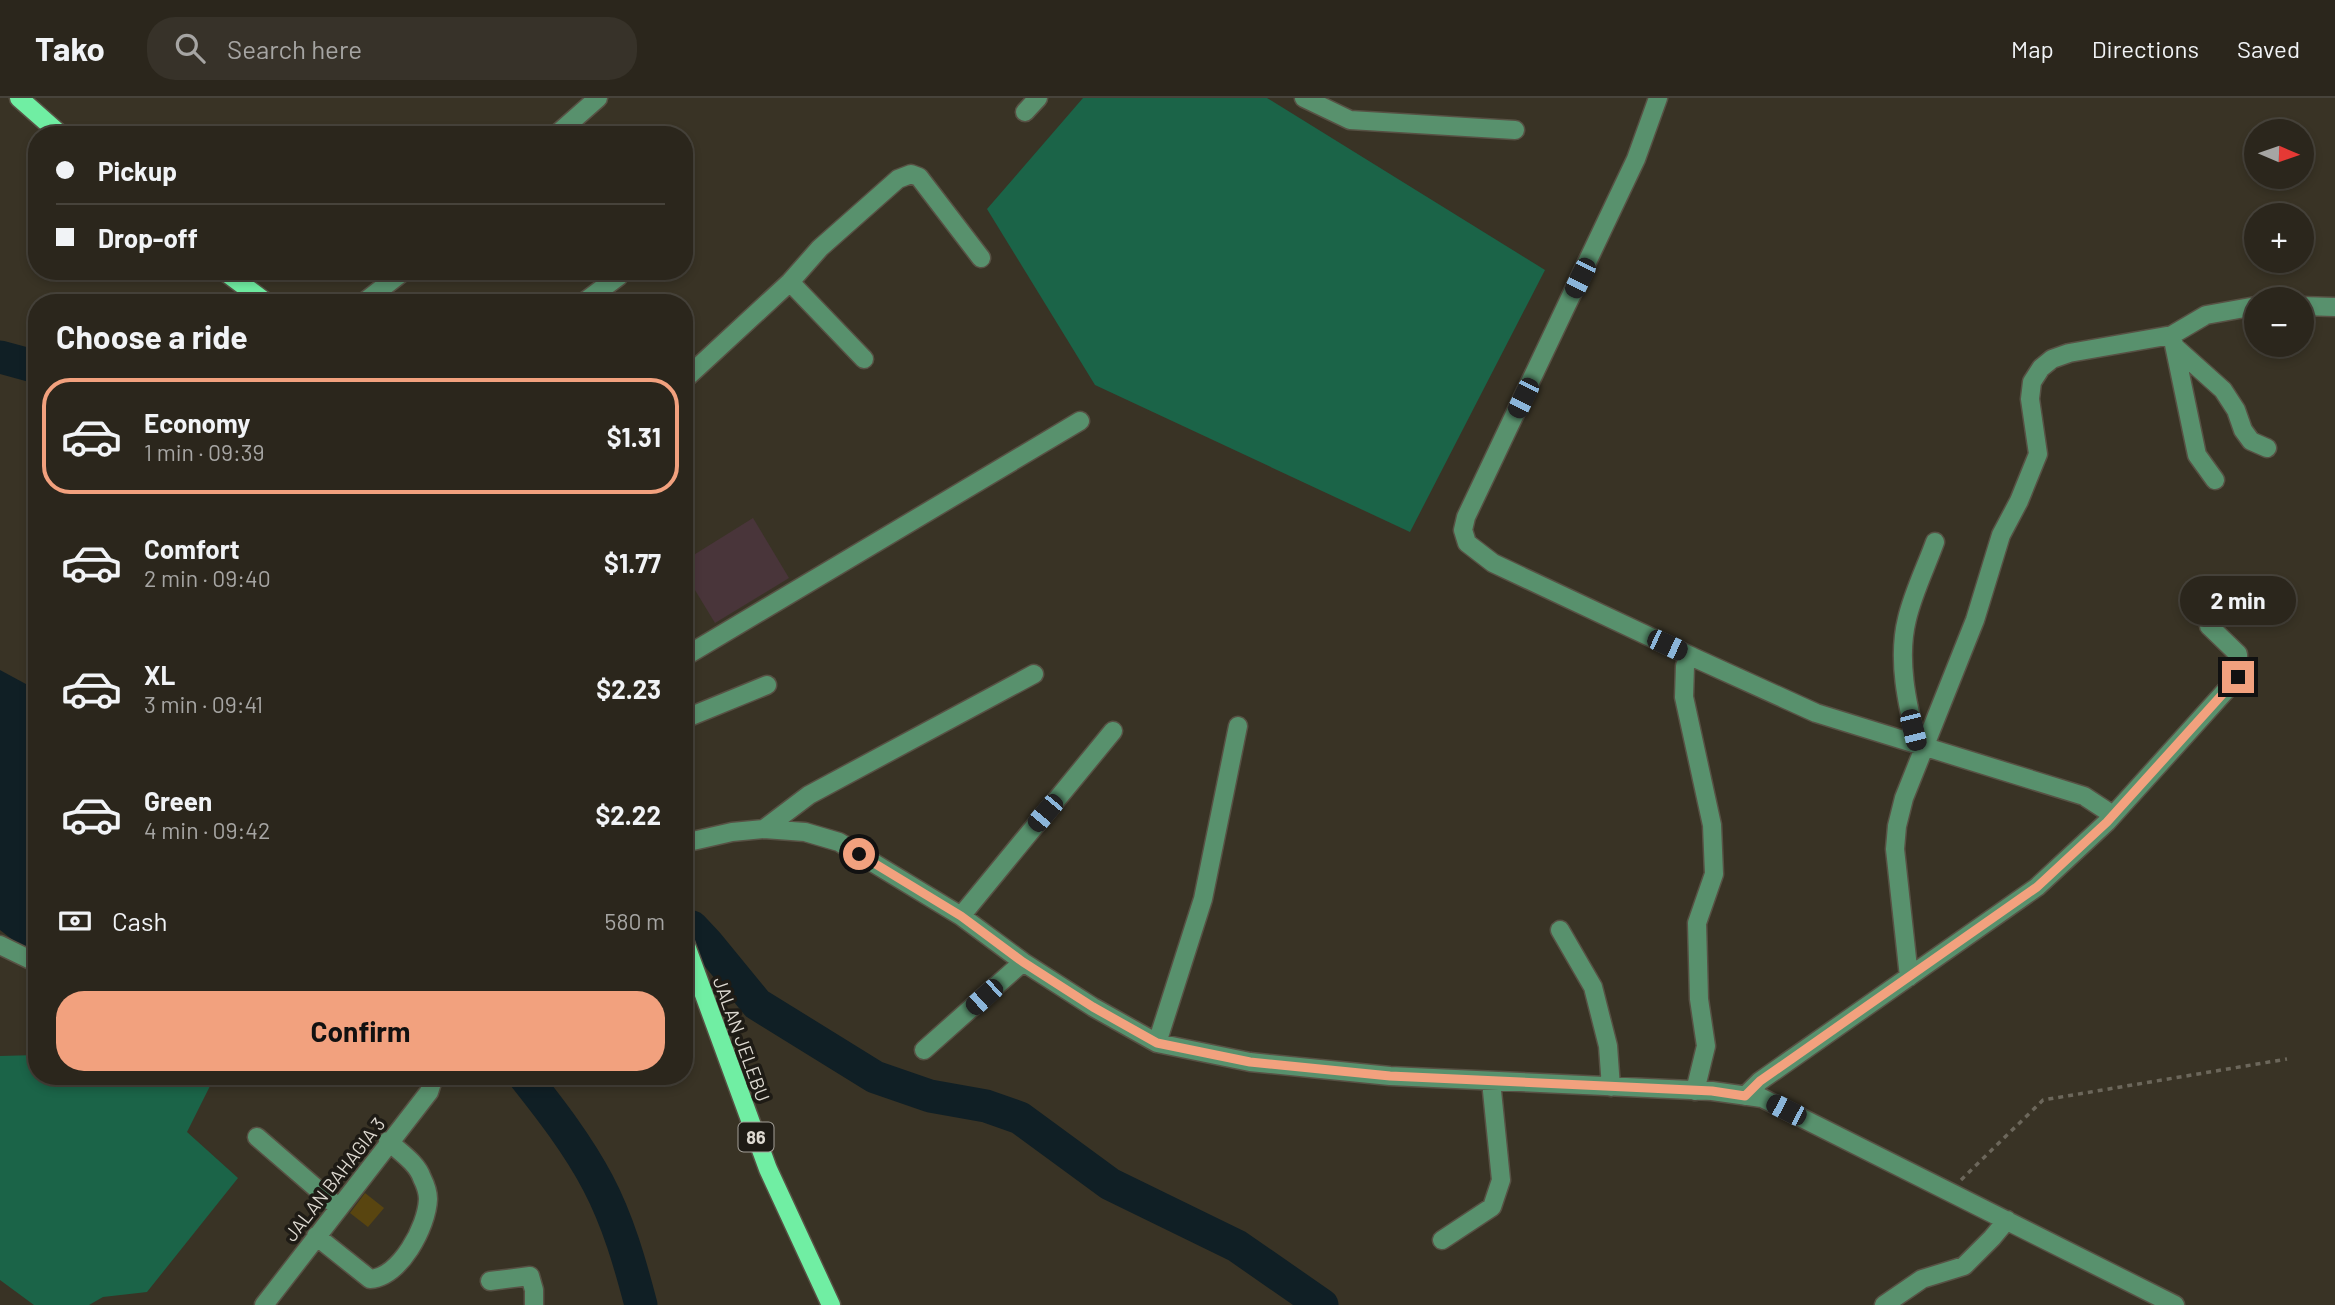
<!DOCTYPE html>
<meta charset="utf-8">
<style>
:root{--surface:#2b261c;--page:#373229;--text:#f1f3f6;--muted:#a6a5a3;--line:#47433b;--accent:#f2a17e}
body{margin:0;font-family:Barlow,sans-serif;background:var(--page);color:var(--text);height:100vh;display:flex;flex-direction:column;font-size:26px;white-space:nowrap}
*{box-sizing:border-box;margin:0}
p{font-size:23px;color:var(--muted)}
.icon{flex:none;width:38px;height:38px;fill:none;stroke:currentColor;stroke-width:2;stroke-linecap:round;stroke-linejoin:round}
.map{position:relative;flex:1;overflow:hidden}
.side{position:absolute;left:28px;top:196px;width:665px;height:791px;display:flex;flex-direction:column;background:var(--surface);border-radius:28px;box-shadow:0 4px 10px #0003,0 0 0 2px var(--line)}
.side>*{flex:none}
.guide{position:absolute;left:28px;top:28px;width:665px;height:154px;border-radius:28px;box-shadow:0 4px 10px #0003,0 0 0 2px var(--line);display:grid;align-content:center;height:154px;padding:0 28px;background:var(--surface)}
.needle{width:46px;rotate:92deg}
.fabs{position:absolute;left:2244px;top:21px;display:grid;gap:14px}
.fabs a{display:grid;place-items:center;width:70px;height:70px;border-radius:50%;background:var(--surface);box-shadow:0 4px 10px #0003,0 0 0 2px var(--line);font-size:35px}
.end{position:absolute;width:32px;height:32px;margin:-16px;border:9px solid #f2a17e;background:#111;box-shadow:0 0 0 4px #111}
.from{border-radius:50%}
.bubble{position:absolute;height:49px;border-radius:24px;background:var(--surface);box-shadow:0 4px 10px #0003,0 0 0 2px var(--line);font-size:23px;font-weight:700;line-height:49px;text-align:center}
.car{position:absolute;width:21px;height:42px;margin:-21px -10px;border-radius:9px;box-shadow:0 0 5px 2px #0007;background:linear-gradient(#222 24%,#8ab4d8 0 40%,#222 0 76%,#8ab4d8 0 86%,#222 0)}
.guide b{display:flex;align-items:center;gap:24px;height:66px;font-size:26px}
.guide b+b{border-top:2px solid var(--line)}
.guide i{width:18px;height:18px;background:var(--text)}
ul{padding:0;list-style:none}
li{display:flex;align-items:center;gap:21px;height:116px;margin:0 14px 10px;padding:0 14px;border:4px solid transparent;border-radius:28px}
li div{flex:1}
li b{display:block;font-size:26px}
li em{font-style:normal;font-weight:700}
li.active{border-color:var(--accent)}
li>.icon{width:63px;height:63px;stroke-width:1.5}
h2{padding:0 28px;font-size:32px;line-height:84px}
.pay{display:flex;align-items:center;gap:18px;height:77px;padding:0 28px;font-size:26px}
.pay p{margin-inline-start:auto}
.button{display:flex;gap:14px;margin-top:auto;padding:14px 28px}
.button a{flex:1;height:80px;border-radius:28px;background:var(--accent);color:#111;font-size:28px;font-weight:700;line-height:80px;text-align:center}
header{display:flex;align-items:center;gap:42px;box-sizing:border-box;height:98px;padding:0 35px;background:var(--surface);border-bottom:2px solid var(--line)}
header strong{font-size:33px}
nav{display:flex;gap:38px;margin-inline-start:auto;font-size:24px}
.search{width:490px;height:63px;background:var(--page);display:flex;align-items:center;gap:18px;box-sizing:border-box;padding:0 24px;border-radius:28px;color:var(--muted);font-size:26px}
.map>svg:first-child{display:block}
.commercial{fill:#49353a}
.green{fill:#1b6448}
.water{fill:#101f25}
.lines{fill:none;stroke-linecap:round;stroke-linejoin:round}
.river{stroke:#101f25;stroke-width:33}
.building{fill:#594510}
.minor-casing{stroke:#575144;stroke-width:21}
.major-casing{stroke:#575144;stroke-width:21}
.path{stroke:#6c675b;stroke-width:3.5;stroke-dasharray:5 5;stroke-linecap:butt}
.minor{stroke:#58916d;stroke-width:18}
.major{stroke:#70eea3;stroke-width:18}
.route{stroke:#f2a17e;stroke-width:9}
.labels{text-anchor:middle;dominant-baseline:central;stroke-width:7;stroke-linejoin:round;paint-order:stroke}
.shield{fill:#1e1b15;stroke:#a4a099;stroke-width:2}
.shield-label{font-size:18px;font-weight:bold;fill:#ddd9d1}
.street-label{font-size:19px;fill:#ddd9d1;stroke:#1e1b15}
</style>
<header>
<strong>Tako</strong>
<div class="search"><svg class="icon" aria-label="search" viewBox="0 0 24 24"><circle cx="10" cy="10" r="6"/><path d="M15 15l6 6"/></svg>Search here</div>
<nav><a>Map</a><a>Directions</a><a>Saved</a></nav>
</header>
<div class="map">
<svg width="2335" height="1207" viewBox="0 0 2335 1207">
<rect width="100%" height="100%" fill="#393325"/>
<!-- commercial -->
<path class="commercial" d="M753 420 789 480 715 525 684 474V463Z"/>
<!-- green -->
<path class="green" d="M1083 0H1267L1545 172 1410 434 1095 287 987 111Z
M37 957V978H215L187 1034 238 1080 147 1194 103 1199 89 1207H34L0 1182V958Z"/>
<!-- water -->
<path class="water" d="M0 572 37 592V852L23 850 0 832Z"/>
<g class="lines">
<!-- river -->
<path class="river" d="M0 259 37 269
M684 827 692 829 707 845 757 906 875 979 930 998 986 1008 1020 1020 1110 1086 1237 1148 1322 1207
M524 978C551 1012 578 1047 598 1085 618 1123 630 1165 641 1207"/>
</g>
<!-- building -->
<path class="building" d="M365 1095 384 1110 368 1129 350 1115Z"/>
<g class="lines">
<!-- minor casing -->
<g class="minor-casing">
<path id="minor" d="M1304 0 1350 22 1515 32
M1658 0 1636 61 1466 419 1463 432 1467 445 1493 465 1697 561 1816 615 2084 698 2113 717
M1025 14 1038 0
M556 37 598 0
M790 184 864 261
M363 205 404 173
M583 205 619 178
M2301 208 2335 209
M2172 237 2197 357 2215 382
M2175 249 2223 292 2236 312 2243 332 2251 343 2267 350
M684 282 790 184 820 150 898 81 911 76 919 79 981 160
M1691 558 1685 568 1684 599 1712 727 1714 776 1697 825 1699 901 1706 948 1695 993
M684 559 1080 323
M684 621 767 587
M1917 645C1907 606 1897 561 1907 521 1913 495 1926 469 1935 444
M764 731 809 697 1034 576
M684 745 732 734 764 731 805 734 839 744 961 818 1023 864 1093 909 1157 945 1250 964 1390 978 1712 993 1762 1000 2175 1207
M961 818 1113 633
M1560 832 1593 889 1608 948 1611 989
M0 847 37 865
M1909 879 1895 751 1897 728 1904 700 1975 522 2001 437 2019 403 2038 356 2030 301 2032 284 2041 270 2052 261 2069 255 2172 237 2206 217 2256 208
M1157 945 1203 801 1238 628
M924 952 1023 864
M1745 998 1760 983 2037 789 2107 724 2238 579V556L2209 528
M257 1039 338 1109
M316 1138 370 1181C400 1179 427 1129 428 1101 428 1095 425 1086 422 1080 417 1065 400 1054 388 1043
M1442 1142 1492 1109 1501 1082 1491 983
M490 1183 530 1178 534 1192V1207
M264 1207 429 994 434 978
M1884 1207 1922 1181 1964 1168 1992 1140 2007 1122"/>
</g>
<!-- major casing -->
<g class="major-casing">
<path id="major" d="M19 0 61 37
M224 173 267 205
M684 842 768 1071 831 1207"/>
</g>
<!-- path -->
<path class="path" d="M1961 1082 2043 1002 2287 961"/>
<!-- minor -->
<use href="#minor" class="minor"/>
<!-- major -->
<use href="#major" class="major"/>
</g>
<g class="lines">
<!-- route -->
<path class="route" d="M859 756 961 818 1023 864 1093 909 1157 945 1250 964 1390 978 1712 993 1745 998 1760 983 2037 789 2107 724 2238 579"/>
</g>
<g class="labels">
<!-- shield labels -->
<rect class="shield" x="738.5" y="1024.5" width="35" height="29" rx="5"/>
<g class="shield-label">
<text x="756" y="1039">86</text>
</g>
<!-- street labels -->
<g class="street-label">
<text transform="translate(742 941) rotate(70)">JALAN JELEBU</text>
<text transform="translate(334 1081) rotate(-52)">JALAN BAHAGIA 3</text>
</g>
</g>
</svg>
<div class="fabs">
<a><svg class="needle" viewBox="-14 -14 28 28"><path d="M0-13l5 13h-10z" fill="#e53935"/><path d="M0 13l5-13h-10z" fill="#a6a5a3"/></svg></a>
<a>+</a>
<a>−</a>
</div>
<i class="end from" style="left:859px;top:756px"></i>
<i class="end" style="left:2238px;top:579px"></i>
<div class="bubble" style="left:2180px;top:478px;width:116px">2 min</div>
<i class="car" style="left:1580px;top:180px;rotate:206deg"></i>
<i class="car" style="left:1523px;top:300px;rotate:206deg"></i>
<i class="car" style="left:1667px;top:547px;rotate:115deg"></i>
<i class="car" style="left:1913px;top:632px;rotate:166deg"></i>
<i class="car" style="left:1045px;top:715px;rotate:220deg"></i>
<i class="car" style="left:984px;top:899px;rotate:228deg"></i>
<i class="car" style="left:1786px;top:1012px;rotate:297deg"></i>
<div class="guide">
<b><i class="from"></i>Pickup</b>
<b><i></i>Drop-off</b>
</div>
<section class="side">
<h2>Choose a ride</h2>
<ul>
<li class="active"><svg class="icon" aria-label="car" viewBox="0 0 24 24"><path d="M5 17H2v-5l4-1 3-4h7l3 4 3 1v5h-3M9 17h6M6 11h13"/><circle cx="7" cy="17" r="2"/><circle cx="17" cy="17" r="2"/></svg><div><b>Economy</b><p>1 min · 09:39</p></div><em>$1.31</em></li>
<li><svg class="icon" aria-label="car" viewBox="0 0 24 24"><path d="M5 17H2v-5l4-1 3-4h7l3 4 3 1v5h-3M9 17h6M6 11h13"/><circle cx="7" cy="17" r="2"/><circle cx="17" cy="17" r="2"/></svg><div><b>Comfort</b><p>2 min · 09:40</p></div><em>$1.77</em></li>
<li><svg class="icon" aria-label="car" viewBox="0 0 24 24"><path d="M5 17H2v-5l4-1 3-4h7l3 4 3 1v5h-3M9 17h6M6 11h13"/><circle cx="7" cy="17" r="2"/><circle cx="17" cy="17" r="2"/></svg><div><b>XL</b><p>3 min · 09:41</p></div><em>$2.23</em></li>
<li><svg class="icon" aria-label="car" viewBox="0 0 24 24"><path d="M5 17H2v-5l4-1 3-4h7l3 4 3 1v5h-3M9 17h6M6 11h13"/><circle cx="7" cy="17" r="2"/><circle cx="17" cy="17" r="2"/></svg><div><b>Green</b><p>4 min · 09:42</p></div><em>$2.22</em></li>
</ul>
<div class="pay"><svg class="icon" aria-label="cash" viewBox="0 0 24 24"><path d="M3 7h18v10H3z"/><circle cx="12" cy="12" r="2"/></svg>Cash<p>580 m</p></div>
<div class="button"><a>Confirm</a></div>
</section>
</div>
